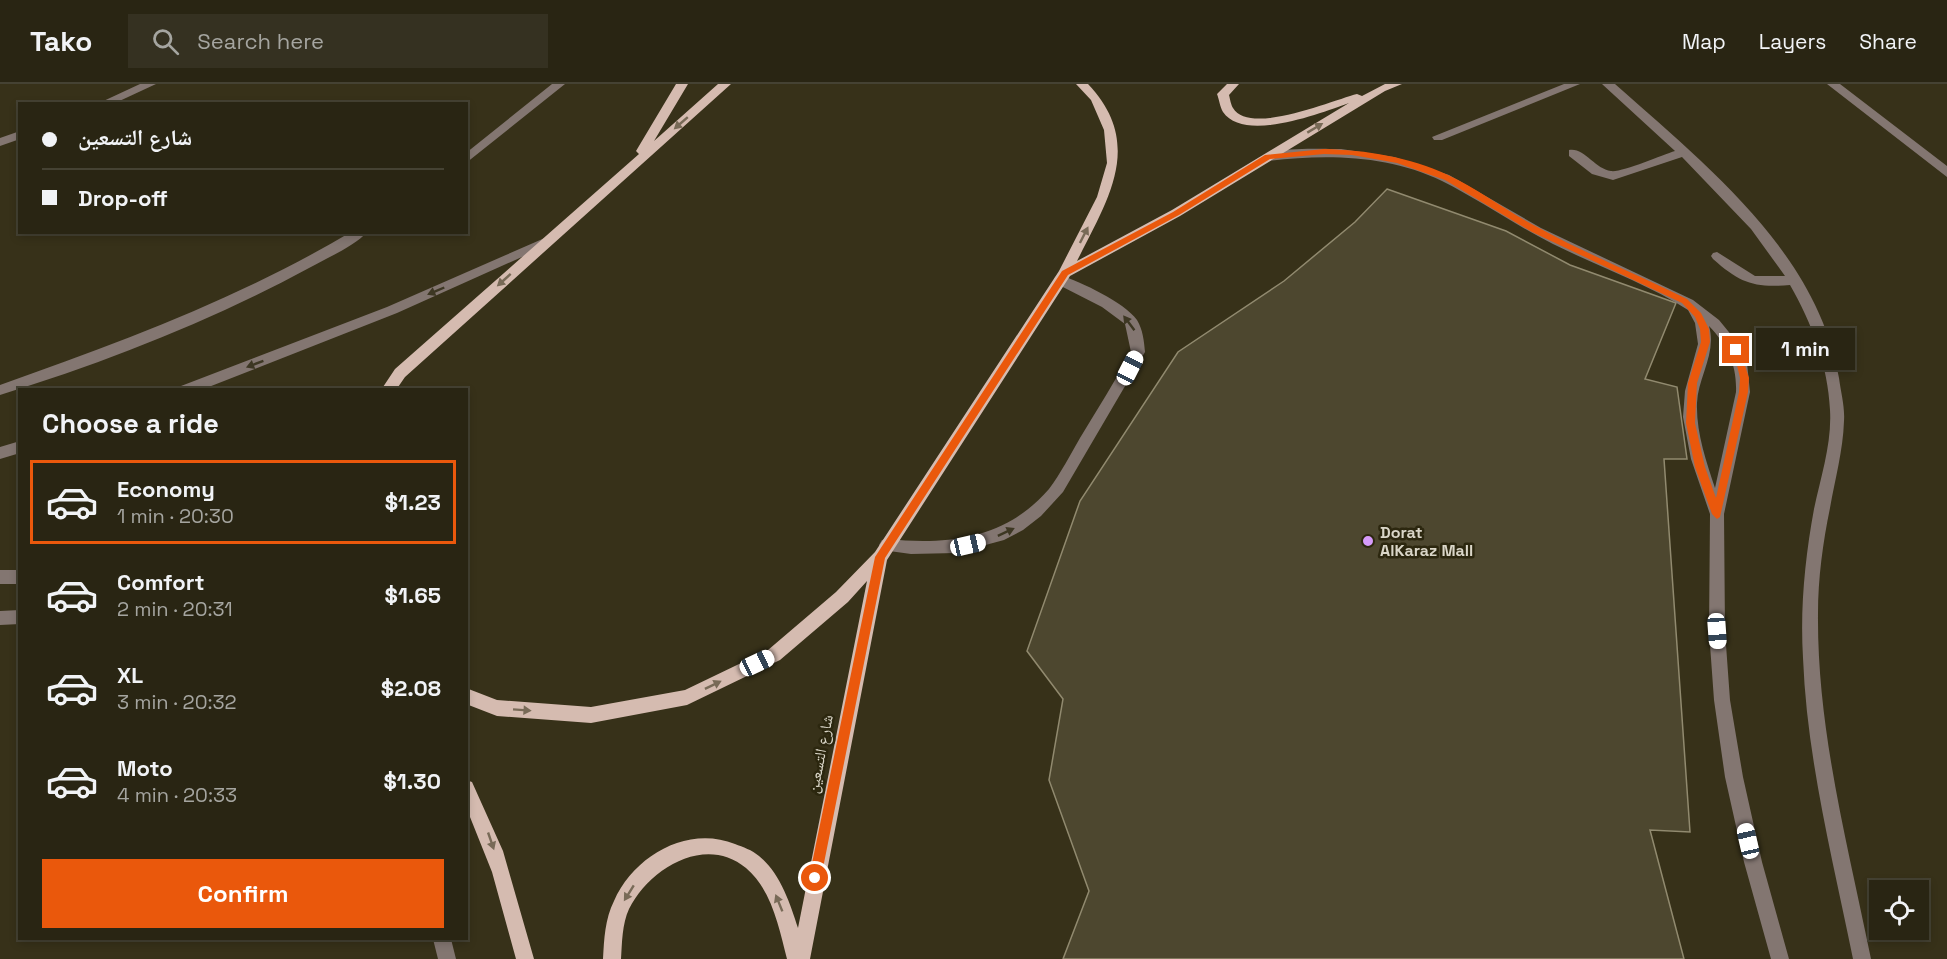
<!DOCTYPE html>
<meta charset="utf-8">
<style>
:root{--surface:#292513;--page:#353121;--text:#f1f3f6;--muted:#a5a5a0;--line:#454233;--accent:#ea580c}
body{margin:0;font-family:"Space Grotesk","Noto Naskh Arabic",sans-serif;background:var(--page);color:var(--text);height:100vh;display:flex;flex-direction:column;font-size:22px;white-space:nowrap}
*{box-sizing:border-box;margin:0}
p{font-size:20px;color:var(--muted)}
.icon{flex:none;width:33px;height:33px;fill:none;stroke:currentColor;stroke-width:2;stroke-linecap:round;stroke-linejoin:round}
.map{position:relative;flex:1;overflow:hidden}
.panel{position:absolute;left:18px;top:304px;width:450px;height:552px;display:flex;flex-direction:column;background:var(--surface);border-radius:0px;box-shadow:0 3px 9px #0003,0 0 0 2px var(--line)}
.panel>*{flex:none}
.banner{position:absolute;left:18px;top:18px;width:450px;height:132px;border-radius:0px;box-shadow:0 3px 9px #0003,0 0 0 2px var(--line);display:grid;align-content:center;height:132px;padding:0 24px;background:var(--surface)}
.controls{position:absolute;left:1869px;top:796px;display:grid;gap:12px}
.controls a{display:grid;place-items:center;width:60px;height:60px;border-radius:0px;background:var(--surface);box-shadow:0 3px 9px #0003,0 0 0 2px var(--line);font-size:30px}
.end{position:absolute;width:27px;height:27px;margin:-14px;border:8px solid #ea580c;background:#fff;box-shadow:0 0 0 3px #fff}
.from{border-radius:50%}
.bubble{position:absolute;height:42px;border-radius:0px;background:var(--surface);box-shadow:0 3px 9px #0003,0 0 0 2px var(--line);font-size:20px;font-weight:800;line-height:42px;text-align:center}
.car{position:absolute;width:18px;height:36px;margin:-18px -9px;border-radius:8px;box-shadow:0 0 4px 2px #0007;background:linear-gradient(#fff 24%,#345 0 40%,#fff 0 76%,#345 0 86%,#fff 0)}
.banner b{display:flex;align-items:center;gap:21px;height:57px;font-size:22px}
.banner b+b{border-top:2px solid var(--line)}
.banner i{width:15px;height:15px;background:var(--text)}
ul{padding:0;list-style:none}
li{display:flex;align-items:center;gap:18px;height:84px;margin:0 12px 9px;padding:0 12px;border:3px solid transparent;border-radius:0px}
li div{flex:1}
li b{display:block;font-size:22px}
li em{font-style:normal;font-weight:800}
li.current{border-color:var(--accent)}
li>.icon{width:54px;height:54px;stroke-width:1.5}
h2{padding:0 24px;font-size:27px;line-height:72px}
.cta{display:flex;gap:12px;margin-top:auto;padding:12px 24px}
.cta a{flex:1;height:69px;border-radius:0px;background:var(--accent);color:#fff;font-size:24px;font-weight:800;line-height:69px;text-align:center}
header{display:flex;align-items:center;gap:36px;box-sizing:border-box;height:84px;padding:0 30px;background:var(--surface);border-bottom:2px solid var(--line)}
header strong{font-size:28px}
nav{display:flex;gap:33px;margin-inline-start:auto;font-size:21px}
.search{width:420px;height:54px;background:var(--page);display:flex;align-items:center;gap:15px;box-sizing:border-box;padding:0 21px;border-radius:0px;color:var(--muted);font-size:22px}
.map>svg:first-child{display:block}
.building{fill:#4d472f;stroke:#918a6f;stroke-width:1.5}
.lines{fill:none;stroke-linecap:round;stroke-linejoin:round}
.minor{fill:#837671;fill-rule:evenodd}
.major{fill:#d5bbb0;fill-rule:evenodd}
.oneway{fill:#786a57}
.oneway2{fill:#3d3723}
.route{fill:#ea580c}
.poi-dot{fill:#d69bfa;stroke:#2c270f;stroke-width:2}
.labels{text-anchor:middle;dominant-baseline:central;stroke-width:5;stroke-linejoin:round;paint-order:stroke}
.poi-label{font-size:16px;font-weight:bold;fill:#dad6c8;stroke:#2c270f;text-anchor:start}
.street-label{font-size:16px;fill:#dad6c8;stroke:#2c270f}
</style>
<header>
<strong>Tako</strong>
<div class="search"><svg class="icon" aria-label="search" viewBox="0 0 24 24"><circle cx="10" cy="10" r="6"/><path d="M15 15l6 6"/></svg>Search here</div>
<nav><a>Map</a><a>Layers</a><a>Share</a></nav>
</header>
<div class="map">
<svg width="1947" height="875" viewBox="0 0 1947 875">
<rect width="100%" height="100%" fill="#373119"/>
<!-- building -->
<path class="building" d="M1387 105 1506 147 1570 181 1676 219 1645 295 1677 303 1687 375H1664L1690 748 1650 746 1684 875H1063L1089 807 1049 696 1063 615 1027 567 1080 417 1178 268 1284 197 1355 138Z"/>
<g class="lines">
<!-- minor -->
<path class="minor" d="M140 0H156L113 20H97Z
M552 0H565L466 79V69Z
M1564 0H1580L1442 56H1434L1432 53Z
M1602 0H1615C1706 81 1817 168 1839 294 1841 309 1845 323 1844 337 1843 367 1835 395 1830 424 1823 458 1818 494 1818 530 1817 647 1848 761 1871 875H1853C1833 776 1807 676 1803 574 1800 524 1805 474 1814 425 1821 392 1832 359 1830 326 1828 282 1812 239 1790 201 1754 204 1740 199 1713 175L1711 172 1713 169 1717 168 1755 192H1785L1751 145 1682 73 1613 96 1592 90 1569 72V66C1584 63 1595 85 1611 87 1621 89 1662 71 1675 67Z
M1827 0H1840L1947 82V93Z
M20 47V55L0 62V54Z
M1341 65 1394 73 1449 91 1541 144 1693 216 1719 236 1737 258 1747 279 1750 308 1724 430 1725 547 1730 616 1743 693 1762 778 1789 875H1771L1744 778 1725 693 1714 616 1709 547 1710 430 1691 375 1683 333 1685 307 1698 260 1695 239 1688 226C1646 199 1597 182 1553 160 1515 141 1480 116 1442 97 1388 71 1327 70 1268 77L1262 73C1274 62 1324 65 1341 65ZM1709 242C1728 262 1737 281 1736 308L1715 404C1706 377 1696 348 1697 319 1698 293 1717 269 1709 242Z
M351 148H367C355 162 325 175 309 184 211 237 106 278 0 311V301C121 258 240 214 351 148Z
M547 153 551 154 553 157 551 160 397 229 201 306H179L181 302 387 223Z
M1060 191C1081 198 1124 218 1137 236 1143 246 1144 257 1145 268L1063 408 1041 432 1023 446 1004 456 956 469 911 470 882 466 879 461 882 456 887 455C949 461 1006 455 1049 405 1061 389 1070 371 1080 354 1097 326 1115 297 1131 268L1125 240 1102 223 1055 199 1054 196 1055 193Z
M20 357V369L0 375V363Z
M0 486H20V500H0Z
M20 526V540L0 541V527Z
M433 855H451L456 875H438Z"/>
<!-- major -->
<path class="major" d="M676 0H688L654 57 718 0H731L405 293 396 306H381L395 285 639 70 636 67Z
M1076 0H1088C1145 60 1108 115 1077 177L1172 126 1349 19C1321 29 1244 59 1223 28 1220 23 1219 15 1217 10L1227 0H1239L1229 11C1230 15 1231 21 1233 24 1250 52 1333 16 1357 10L1362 12 1385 0H1402L1385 7 1180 132 1070 192 887 476 810 875H787C779 844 772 806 746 784 705 750 649 785 629 825 622 840 622 859 621 875H603C604 855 605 835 614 817 634 772 687 741 735 760 743 763 752 766 759 772 780 789 790 819 798 844L867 497 848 518 780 576 687 621 591 639 497 632 466 620V604L497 616 591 623 685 606 768 566 836 508 875 468 1059 187 1097 113 1107 79 1104 46 1091 16Z
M466 696 472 698 503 767 534 875H516L492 788 466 723Z"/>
</g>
<!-- one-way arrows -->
<defs><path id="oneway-solid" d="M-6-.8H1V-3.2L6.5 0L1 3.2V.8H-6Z" transform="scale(1.5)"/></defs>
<g class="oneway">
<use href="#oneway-solid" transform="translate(681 39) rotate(139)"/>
<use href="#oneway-solid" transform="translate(1315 44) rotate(-31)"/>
<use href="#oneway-solid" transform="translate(1084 151) rotate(-63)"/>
<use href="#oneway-solid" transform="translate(504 196) rotate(138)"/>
<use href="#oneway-solid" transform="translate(713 601) rotate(-26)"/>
<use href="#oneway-solid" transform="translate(522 626) rotate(4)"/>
<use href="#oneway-solid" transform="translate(491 757) rotate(71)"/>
<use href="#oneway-solid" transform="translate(629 809) rotate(122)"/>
<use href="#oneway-solid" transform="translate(779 819) rotate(-112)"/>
</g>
<g class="oneway2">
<use href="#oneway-solid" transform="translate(436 207) rotate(157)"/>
<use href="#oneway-solid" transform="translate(1129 239) rotate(-127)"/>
<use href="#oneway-solid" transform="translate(255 280) rotate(159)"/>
<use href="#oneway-solid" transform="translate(1006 448) rotate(-25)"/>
</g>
<!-- route -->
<path class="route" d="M1324 65C1366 66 1410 73 1448 91 1480 106 1508 128 1539 144 1587 170 1638 191 1687 215L1701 229 1709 245 1710 258 1697 299 1695 339 1705 383 1716 414 1739 308 1740 294 1733 264H1739L1740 266 1749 294 1748 308 1720 433 1717 435 1712 430 1695 383 1686 339 1688 299 1701 258 1700 245 1695 233 1682 219 1532 148 1445 96 1397 79 1352 71 1324 70 1270 75 1179 131 1068 191 885 474 821 794 819 798H811L809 794 875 473 1062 187 1173 128 1265 71Z"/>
<!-- markers -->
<circle class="poi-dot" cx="1368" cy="457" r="6"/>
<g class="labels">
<!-- poi labels -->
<g class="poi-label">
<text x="1380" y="448">Dorat<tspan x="1380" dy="18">AlKaraz Mall</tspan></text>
</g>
<!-- street labels -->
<g class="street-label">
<text transform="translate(820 670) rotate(-79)">شارع التسعين</text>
</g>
</g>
</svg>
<div class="controls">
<a><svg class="icon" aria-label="locate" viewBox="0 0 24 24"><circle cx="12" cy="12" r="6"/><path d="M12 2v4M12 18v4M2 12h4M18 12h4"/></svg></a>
</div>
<i class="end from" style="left:815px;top:794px"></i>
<i class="end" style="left:1736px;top:266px"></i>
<div class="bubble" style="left:1756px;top:244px;width:99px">1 min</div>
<i class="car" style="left:1130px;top:284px;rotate:27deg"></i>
<i class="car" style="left:968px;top:461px;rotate:77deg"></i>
<i class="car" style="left:1717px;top:547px;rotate:176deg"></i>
<i class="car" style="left:757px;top:579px;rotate:65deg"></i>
<i class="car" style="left:1748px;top:757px;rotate:347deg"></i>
<div class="banner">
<b><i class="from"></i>شارع التسعين</b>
<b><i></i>Drop-off</b>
</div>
<section class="panel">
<h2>Choose a ride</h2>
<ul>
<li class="current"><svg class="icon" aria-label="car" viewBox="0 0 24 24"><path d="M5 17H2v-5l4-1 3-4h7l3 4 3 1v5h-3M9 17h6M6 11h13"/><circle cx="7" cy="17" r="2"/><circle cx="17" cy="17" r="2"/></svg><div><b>Economy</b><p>1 min · 20:30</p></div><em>$1.23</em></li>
<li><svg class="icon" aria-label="car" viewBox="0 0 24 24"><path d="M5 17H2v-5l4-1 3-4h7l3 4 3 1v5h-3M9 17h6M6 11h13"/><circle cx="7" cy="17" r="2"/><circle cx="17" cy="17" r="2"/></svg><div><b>Comfort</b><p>2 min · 20:31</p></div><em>$1.65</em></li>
<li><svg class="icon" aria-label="car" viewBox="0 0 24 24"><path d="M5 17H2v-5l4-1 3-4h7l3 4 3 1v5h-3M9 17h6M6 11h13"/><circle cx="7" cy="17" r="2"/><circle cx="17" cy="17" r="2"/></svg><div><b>XL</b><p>3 min · 20:32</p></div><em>$2.08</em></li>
<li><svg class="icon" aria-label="car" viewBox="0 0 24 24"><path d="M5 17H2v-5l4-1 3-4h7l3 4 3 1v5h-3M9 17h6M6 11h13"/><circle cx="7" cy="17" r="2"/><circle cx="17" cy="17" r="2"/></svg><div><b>Moto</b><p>4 min · 20:33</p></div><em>$1.30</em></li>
</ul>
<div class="cta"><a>Confirm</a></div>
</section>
</div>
